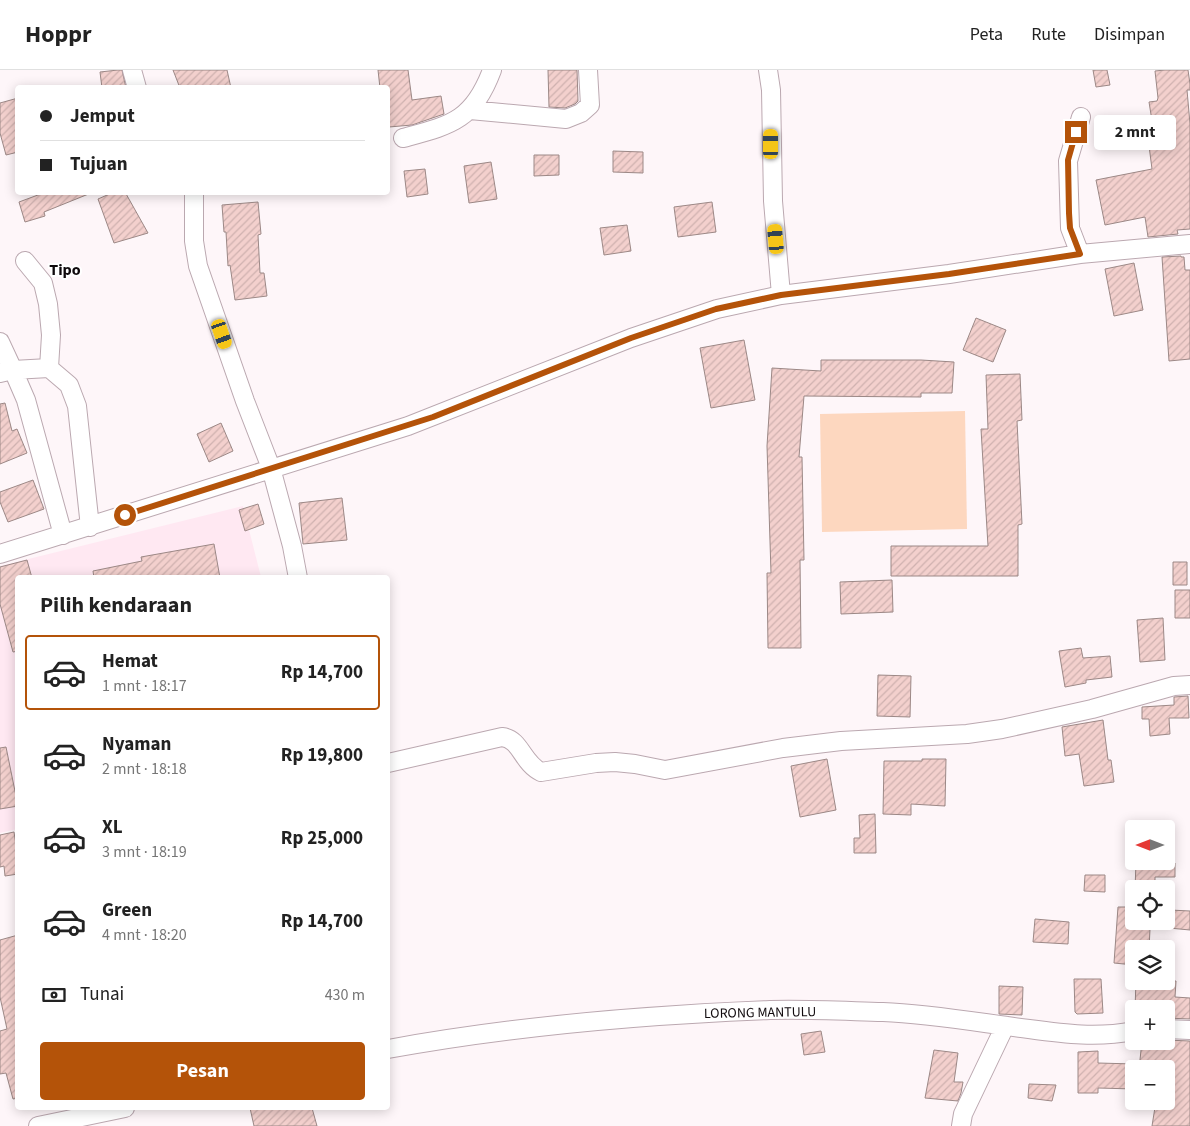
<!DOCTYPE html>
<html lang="id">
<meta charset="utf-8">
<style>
:root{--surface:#fff;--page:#f2f2f2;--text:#222;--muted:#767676;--line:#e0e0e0;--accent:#b45309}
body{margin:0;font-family:"Source Sans 3",sans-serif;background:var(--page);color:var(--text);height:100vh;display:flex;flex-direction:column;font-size:19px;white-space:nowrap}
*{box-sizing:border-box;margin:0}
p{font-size:16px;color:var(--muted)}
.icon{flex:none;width:28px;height:28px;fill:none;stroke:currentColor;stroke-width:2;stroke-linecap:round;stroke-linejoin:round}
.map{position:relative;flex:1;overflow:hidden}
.details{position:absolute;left:15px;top:505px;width:375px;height:535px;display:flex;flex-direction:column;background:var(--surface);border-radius:5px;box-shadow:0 2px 12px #0003}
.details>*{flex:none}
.banner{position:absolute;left:15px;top:15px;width:375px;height:110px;border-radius:5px;box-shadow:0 2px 12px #0003;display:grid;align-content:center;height:110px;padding:0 25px;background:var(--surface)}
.needle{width:32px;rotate:270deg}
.controls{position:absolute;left:1125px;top:750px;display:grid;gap:10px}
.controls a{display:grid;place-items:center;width:50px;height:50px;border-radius:5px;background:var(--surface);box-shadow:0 2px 12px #0003;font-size:25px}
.end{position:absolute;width:22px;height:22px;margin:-11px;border:6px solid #b45309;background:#fff;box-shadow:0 0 0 2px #fff}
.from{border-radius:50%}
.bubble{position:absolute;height:35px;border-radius:5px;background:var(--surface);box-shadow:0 2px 12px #0003;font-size:16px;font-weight:700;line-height:35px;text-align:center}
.car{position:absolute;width:15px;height:30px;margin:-15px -8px;border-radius:6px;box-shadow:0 0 4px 1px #0007;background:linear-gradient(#f5c518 24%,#345 0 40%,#f5c518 0 76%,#345 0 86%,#f5c518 0)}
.banner b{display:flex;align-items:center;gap:18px;height:48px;font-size:19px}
.banner b+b{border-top:1px solid var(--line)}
.banner i{width:12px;height:12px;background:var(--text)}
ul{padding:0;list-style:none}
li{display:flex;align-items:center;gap:15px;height:75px;margin:0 10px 8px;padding:0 15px;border:2px solid transparent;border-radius:5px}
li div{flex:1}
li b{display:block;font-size:19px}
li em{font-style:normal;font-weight:700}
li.on{border-color:var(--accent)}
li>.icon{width:45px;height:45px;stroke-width:1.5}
h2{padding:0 25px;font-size:22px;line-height:60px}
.pay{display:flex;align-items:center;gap:12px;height:55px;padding:0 25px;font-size:19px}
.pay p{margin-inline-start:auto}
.action{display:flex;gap:10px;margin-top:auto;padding:10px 25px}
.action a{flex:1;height:58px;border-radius:5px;background:var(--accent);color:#fff;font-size:20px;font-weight:700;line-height:58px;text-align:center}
header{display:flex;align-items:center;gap:30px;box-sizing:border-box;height:70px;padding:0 25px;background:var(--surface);border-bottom:1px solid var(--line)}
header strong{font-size:24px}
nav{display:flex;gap:28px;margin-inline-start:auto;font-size:18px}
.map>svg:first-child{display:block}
.built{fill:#ffe8f2}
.green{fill:#fdd7bf}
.building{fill:url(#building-hatch);stroke:#9c8886}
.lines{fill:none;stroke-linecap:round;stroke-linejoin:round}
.street-casing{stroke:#bba8b0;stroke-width:20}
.street{stroke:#fff;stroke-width:18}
.route{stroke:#b45309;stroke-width:6}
.labels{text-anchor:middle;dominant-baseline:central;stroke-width:4;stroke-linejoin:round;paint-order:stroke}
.street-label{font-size:14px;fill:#100a0d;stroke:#fff}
.quarter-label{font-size:16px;font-weight:bold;fill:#100a0d;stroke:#fff}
</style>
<header>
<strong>Hoppr</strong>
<nav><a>Peta</a><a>Rute</a><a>Disimpan</a></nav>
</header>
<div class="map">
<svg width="1190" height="1056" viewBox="0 0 1190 1056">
<defs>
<pattern id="building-hatch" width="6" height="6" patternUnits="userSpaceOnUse" patternTransform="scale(1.25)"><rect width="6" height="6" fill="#f3d0cd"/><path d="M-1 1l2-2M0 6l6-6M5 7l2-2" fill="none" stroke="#cfb1af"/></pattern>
</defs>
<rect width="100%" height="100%" fill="#fef6f9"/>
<!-- built -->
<path class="built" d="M243 436 261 507 18 508 17 759 0 763V496Z"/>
<!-- green -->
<path class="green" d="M965 341 967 459 822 462 820 344Z"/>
<!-- building -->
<path class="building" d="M118 0H122L126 18H102L100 2Z
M173 0H227L231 18H180Z
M378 0H408L412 30 441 26 444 44 412 55 389 57 388 18H380Z
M548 0H577L578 31 575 34 565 38 549 37Z
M1093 0H1107L1110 15 1096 17Z
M1165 0H1188L1190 14V20H1187L1190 54V159L1177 160 1178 164 1148 167 1145 147 1105 155 1096 110 1152 99 1148 68H1152L1150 58 1153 57 1149 32 1157 31 1158 28 1155 1Z
M18 28V82L6 85 0 63V33Z
M613 81 643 82V103L613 102Z
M534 85H559V105L534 106Z
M491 92 497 129 469 133 464 96Z
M425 99 428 124 407 127 404 101Z
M46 122H91V123L44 142 45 146 25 152 19 132Z
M114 122H125L148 163 114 173 98 129Z
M258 132 261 164 258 165 260 203H264L267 226 235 230 230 195 228 196 226 162H224L222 135Z
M712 132 716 162 678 167 674 137Z
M627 155 631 181 604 185 600 158Z
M1181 186V187H1184L1185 200H1190V289L1169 291 1162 187Z
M1134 193 1143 240 1114 246 1105 199Z
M976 248 1006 260 993 292 963 280Z
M744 270 755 330 711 338 700 278Z
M821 290H921L954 292 952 323H921V327L804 326 799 387H802L804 490H800L801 578H768L767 503H771L767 376 772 298 821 301Z
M1020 304 1022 350 1017 351 1022 454 1018 455V506H891V476H988L981 359H988L986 305Z
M5 333 12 361 17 359 27 383 0 394V334Z
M221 353 233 381 209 392 197 364Z
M33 410 44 439 8 452 0 432V422Z
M342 428 347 470 303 474 299 433Z
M258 434 264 454 245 461 239 440Z
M214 474 220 508H94L93 501 142 491 141 487Z
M27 490 32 508H18V581L13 582 0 534V497Z
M1173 492H1187V515H1173Z
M892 510 893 542 841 544 840 512Z
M1175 520H1190V548H1175Z
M1163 548 1165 590 1140 592 1137 550Z
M1081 578 1083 588 1110 586 1112 607 1086 610V613L1065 617 1059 581Z
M878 605 911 606 910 647 877 646Z
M1188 626 1189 648H1169L1170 664 1150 666 1149 649H1142V637L1174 635V627Z
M1103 650 1108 690H1111L1114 712 1084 716 1079 684 1065 686 1062 657Z
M6 677 18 736 0 739V678Z
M827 689 836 740 800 747 791 696Z
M922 689H946L945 736 911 734V745L883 744 884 691H922Z
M875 744 876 783H854V768H860L859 745Z
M14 762 18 789V804L5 806 4 796 0 797V765Z
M1136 793H1175V807H1155V819H1135Z
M1085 805H1105V822L1084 821Z
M1118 837H1134V851H1140L1139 858 1150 859 1149 879H1134V895L1114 893Z
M1170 840 1190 841V860L1169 858Z
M1035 849 1069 852 1068 874 1033 872Z
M18 865V1028L13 1029 6 1003 0 1004V961L7 959 0 927V870Z
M1074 909H1101L1103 943 1077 944 1075 942Z
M1136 911H1176L1175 927 1190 928V949L1166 948V939H1135Z
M999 916 1023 917 1022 945 999 944Z
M821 961 825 982 804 985 801 964Z
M1166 970 1190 971V1056H1152L1156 1031H1166V999H1139L1142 971H1166Z
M934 980 958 983 954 1012H963L961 1023 958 1031 925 1028Z
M1098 981V993L1134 994V1019L1098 1018V1023H1078V982Z
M1029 1014 1056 1015 1052 1031 1028 1028Z
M250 1038H312L317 1056H254Z"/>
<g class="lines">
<!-- street casing -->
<g class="street-casing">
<path id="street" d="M132 0 137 18
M768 0 771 20 773 131 781 225
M470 40 566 49 581 43 590 35 588 0
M403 68C451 55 473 51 492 0
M194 122V171L198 196 245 331 271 398 292 476 298 508
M1080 184 1070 158 1068 91 1081 47
M25 191 43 213 48 234 51 265 49 298
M0 272 13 300 49 298 69 315 77 336 90 457
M0 303 13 300 26 330 63 465
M0 484 408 356 631 268 717 239 781 225 949 204 1080 184 1190 174
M388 693 502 667C521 669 522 693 541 702L596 693 615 692 635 694 665 700 783 678 841 671 967 664 1002 659 1092 639 1174 616 1190 615
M1166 959 1190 960
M388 979C514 956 642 945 770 940 807 939 846 941 883 942 932 944 981 953 1029 959 1066 964 1097 968 1134 961
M38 1056 125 1038
M961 1056 963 1044 1005 956"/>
</g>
<!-- street -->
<use href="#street" class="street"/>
</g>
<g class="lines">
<!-- route -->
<path class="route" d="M125 445 433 347 631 268 716 239 781 225 949 204 1080 184 1070 158 1069 143 1068 90 1076 62"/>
</g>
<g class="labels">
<!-- street labels -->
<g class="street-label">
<text transform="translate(760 943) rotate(-1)">LORONG MANTULU</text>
</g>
<!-- quarter labels -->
<g class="quarter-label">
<text x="65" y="200">Tipo</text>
</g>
</g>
</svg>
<div class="controls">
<a><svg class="needle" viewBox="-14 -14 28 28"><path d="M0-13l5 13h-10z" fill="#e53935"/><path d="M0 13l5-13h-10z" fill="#767676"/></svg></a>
<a><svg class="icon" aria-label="locate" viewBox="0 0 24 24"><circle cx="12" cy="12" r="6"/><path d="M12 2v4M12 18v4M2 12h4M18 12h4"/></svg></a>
<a><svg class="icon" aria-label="layers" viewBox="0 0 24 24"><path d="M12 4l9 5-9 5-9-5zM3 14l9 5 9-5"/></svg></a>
<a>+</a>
<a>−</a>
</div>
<i class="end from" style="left:125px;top:445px"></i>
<i class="end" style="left:1076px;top:62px"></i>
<div class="bubble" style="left:1094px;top:45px;width:82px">2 mnt</div>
<i class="car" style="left:771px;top:74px;rotate:0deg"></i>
<i class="car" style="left:776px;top:169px;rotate:355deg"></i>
<i class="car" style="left:222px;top:264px;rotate:161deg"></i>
<div class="banner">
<b><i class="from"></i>Jemput</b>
<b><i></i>Tujuan</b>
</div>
<section class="details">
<h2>Pilih kendaraan</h2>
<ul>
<li class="on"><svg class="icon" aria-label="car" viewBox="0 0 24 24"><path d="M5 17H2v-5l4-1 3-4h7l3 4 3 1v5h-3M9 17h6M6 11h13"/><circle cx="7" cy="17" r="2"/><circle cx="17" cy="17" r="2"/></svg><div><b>Hemat</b><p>1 mnt · 18:17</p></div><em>Rp 14,700</em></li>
<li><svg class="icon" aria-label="car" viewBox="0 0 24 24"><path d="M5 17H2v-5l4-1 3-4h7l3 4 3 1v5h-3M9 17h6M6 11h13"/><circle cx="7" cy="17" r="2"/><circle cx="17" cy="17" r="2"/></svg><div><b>Nyaman</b><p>2 mnt · 18:18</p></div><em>Rp 19,800</em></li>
<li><svg class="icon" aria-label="car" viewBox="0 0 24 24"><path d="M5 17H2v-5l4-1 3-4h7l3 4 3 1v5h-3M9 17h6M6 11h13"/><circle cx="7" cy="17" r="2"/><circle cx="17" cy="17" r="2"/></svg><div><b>XL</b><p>3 mnt · 18:19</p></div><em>Rp 25,000</em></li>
<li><svg class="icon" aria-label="car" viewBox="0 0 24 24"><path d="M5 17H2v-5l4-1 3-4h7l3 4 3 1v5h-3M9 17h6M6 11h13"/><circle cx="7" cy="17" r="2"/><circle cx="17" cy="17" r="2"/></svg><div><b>Green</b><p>4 mnt · 18:20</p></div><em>Rp 14,700</em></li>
</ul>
<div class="pay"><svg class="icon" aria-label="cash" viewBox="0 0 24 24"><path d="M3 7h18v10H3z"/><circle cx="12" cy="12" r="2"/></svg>Tunai<p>430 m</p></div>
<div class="action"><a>Pesan</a></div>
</section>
</div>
